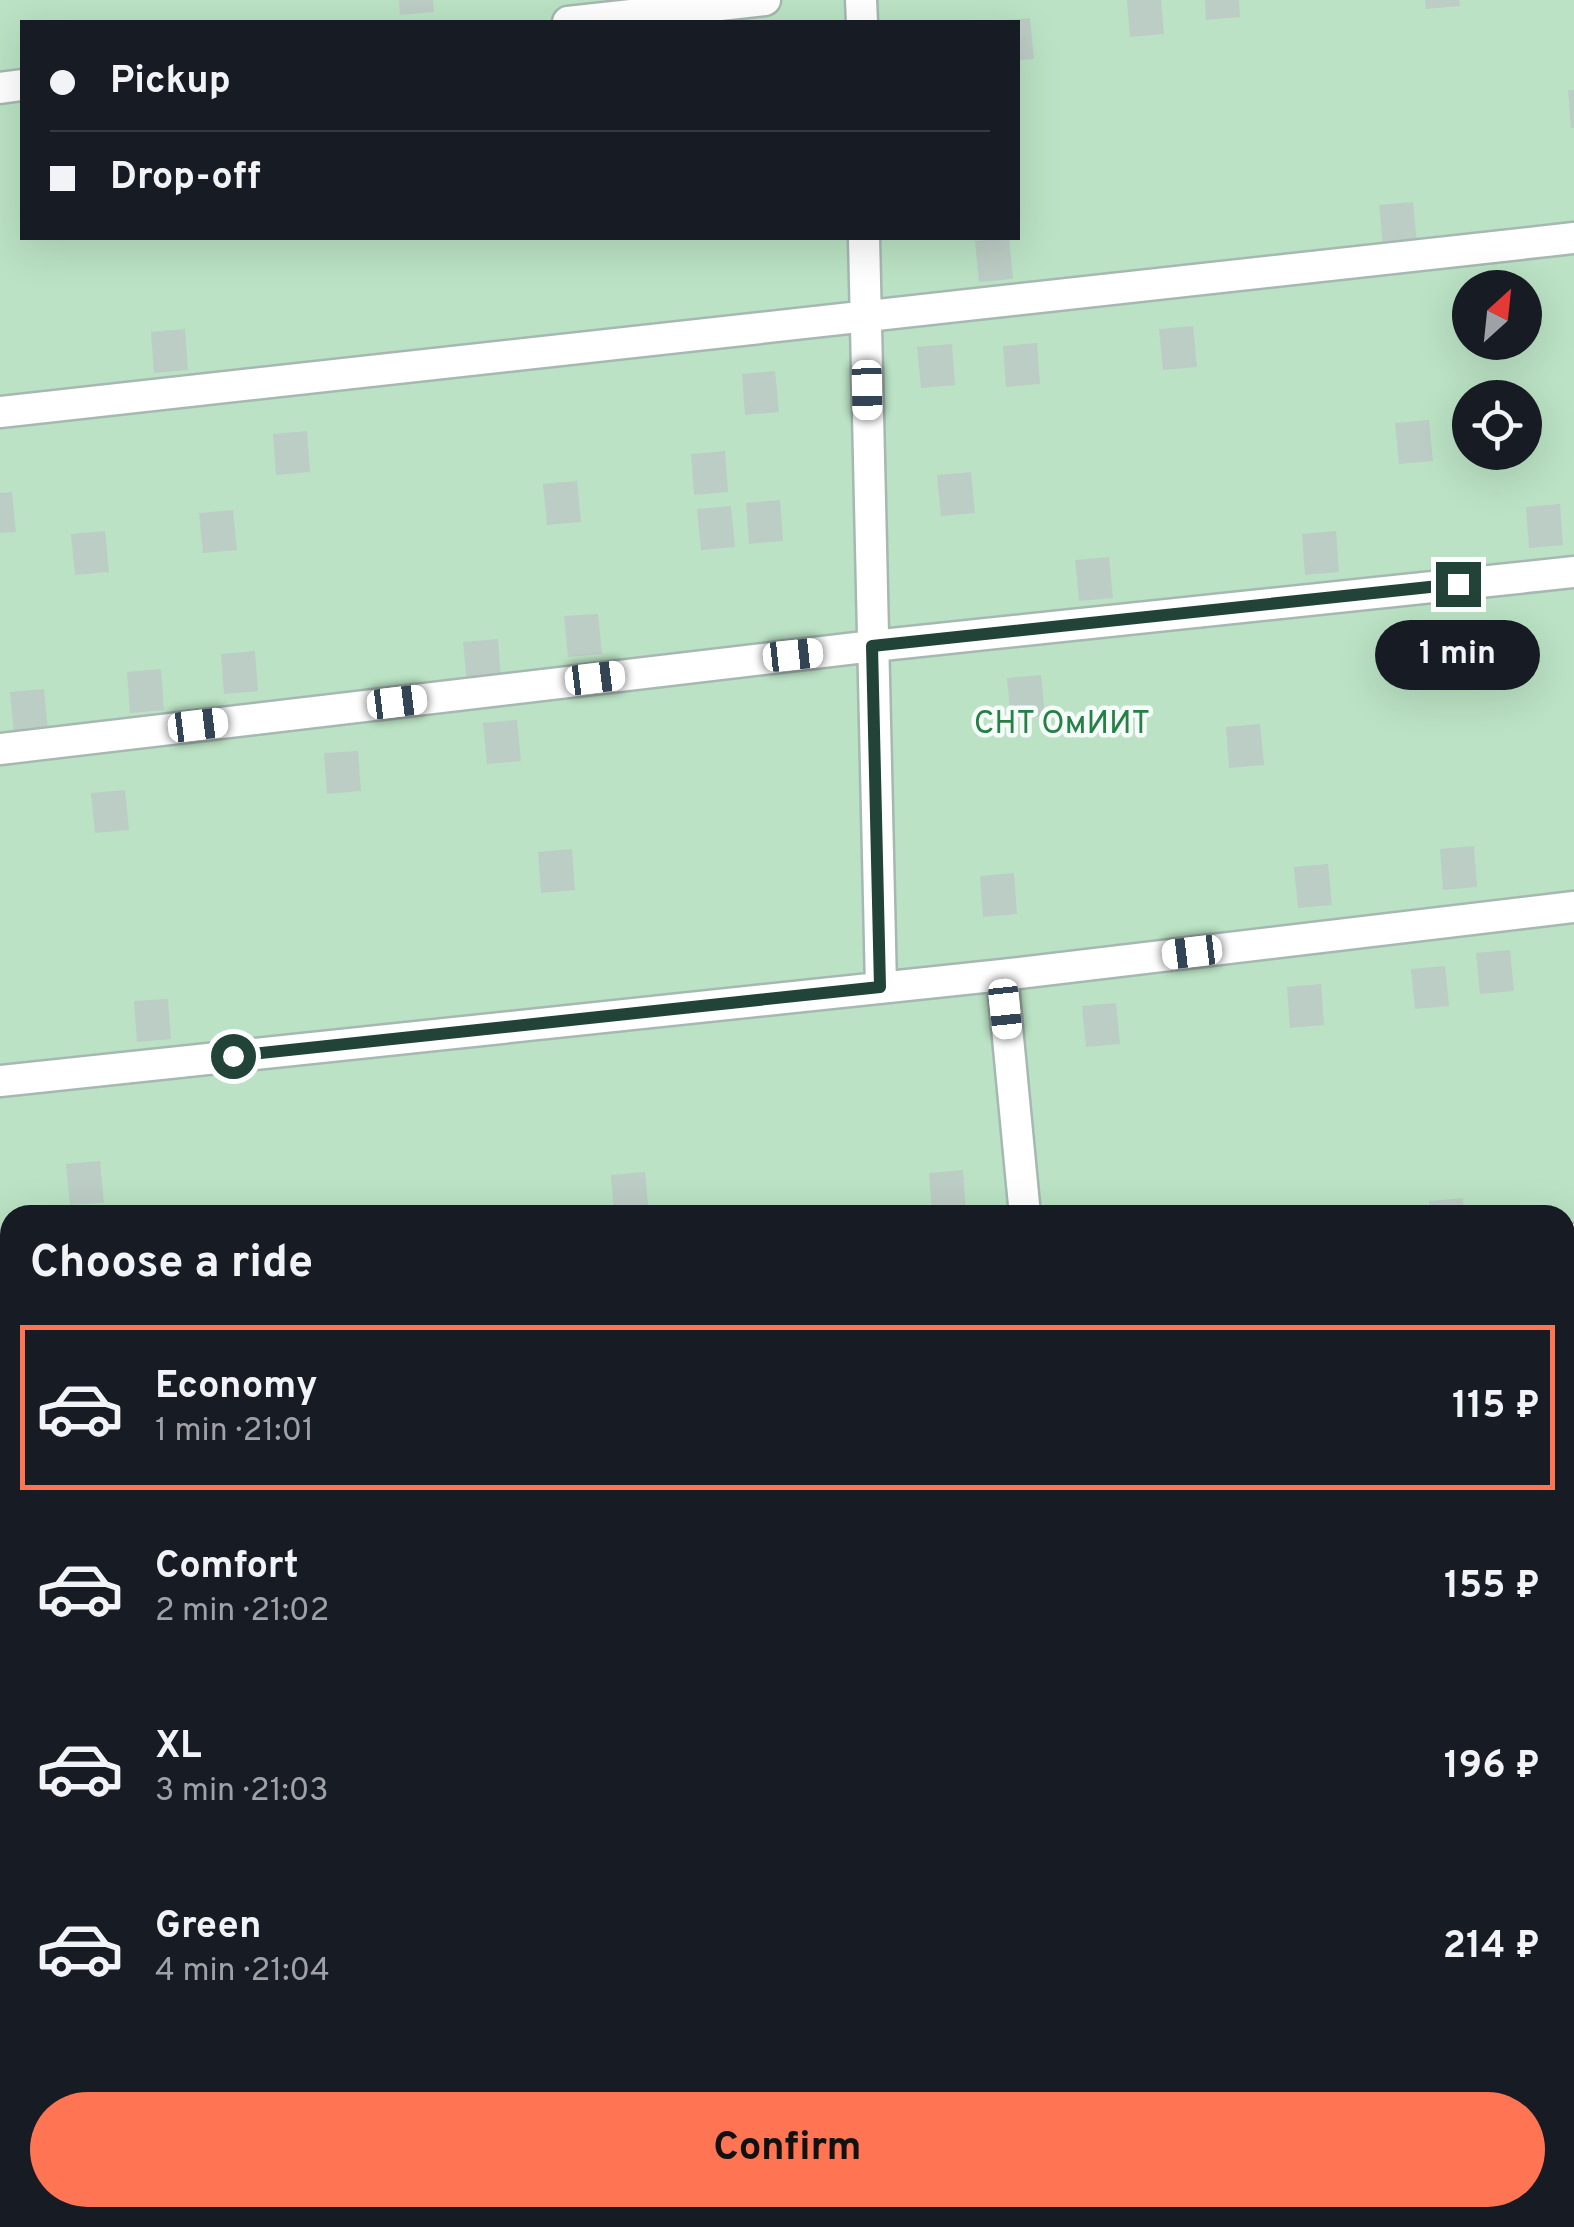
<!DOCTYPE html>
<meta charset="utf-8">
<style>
:root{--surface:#171b24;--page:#242831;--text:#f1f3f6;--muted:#9ea1a6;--line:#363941;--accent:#ff7452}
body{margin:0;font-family:Overpass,sans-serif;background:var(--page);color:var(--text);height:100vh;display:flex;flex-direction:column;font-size:38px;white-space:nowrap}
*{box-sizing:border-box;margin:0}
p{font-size:32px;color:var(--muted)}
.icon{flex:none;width:55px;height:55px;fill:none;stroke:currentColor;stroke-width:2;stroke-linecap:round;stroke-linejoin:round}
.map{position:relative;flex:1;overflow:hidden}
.panel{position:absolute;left:0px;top:1205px;width:1575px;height:1022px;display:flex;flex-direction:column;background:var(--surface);border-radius:30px 30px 0 0;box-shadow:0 10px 40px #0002}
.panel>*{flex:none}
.banner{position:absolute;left:20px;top:20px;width:1000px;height:220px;border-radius:0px;box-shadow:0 10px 40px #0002;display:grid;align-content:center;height:220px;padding:0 30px;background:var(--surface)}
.needle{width:65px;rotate:27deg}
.fabs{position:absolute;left:1452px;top:270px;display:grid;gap:20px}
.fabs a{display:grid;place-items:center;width:90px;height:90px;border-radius:50%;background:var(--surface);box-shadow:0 10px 40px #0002;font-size:50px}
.end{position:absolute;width:45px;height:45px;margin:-22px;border:12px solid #214338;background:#fff;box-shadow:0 0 0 5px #fff}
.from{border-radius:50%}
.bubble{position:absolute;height:70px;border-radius:35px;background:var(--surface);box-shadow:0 10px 40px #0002;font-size:32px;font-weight:700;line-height:70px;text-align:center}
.car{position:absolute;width:30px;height:60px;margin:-30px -15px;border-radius:12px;box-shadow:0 0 8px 2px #0007;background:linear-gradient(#fff 24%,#345 0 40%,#fff 0 76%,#345 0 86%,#fff 0)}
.banner b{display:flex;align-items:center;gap:35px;height:95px;font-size:38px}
.banner b+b{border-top:2px solid var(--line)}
.banner i{width:25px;height:25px;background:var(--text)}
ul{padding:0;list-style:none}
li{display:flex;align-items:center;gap:30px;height:165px;margin:0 20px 15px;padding:0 10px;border:5px solid transparent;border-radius:0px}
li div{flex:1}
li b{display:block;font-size:38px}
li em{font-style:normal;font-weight:700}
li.current{border-color:var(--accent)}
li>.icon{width:90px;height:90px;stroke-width:1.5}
h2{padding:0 30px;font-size:45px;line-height:120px}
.primary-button{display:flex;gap:20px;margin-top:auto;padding:20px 30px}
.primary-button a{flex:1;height:115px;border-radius:60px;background:var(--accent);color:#111;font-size:40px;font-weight:700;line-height:115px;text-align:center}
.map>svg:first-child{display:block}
.green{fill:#bbe2c4;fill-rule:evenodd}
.building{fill:#bccdc5}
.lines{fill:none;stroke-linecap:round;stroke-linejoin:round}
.minor-casing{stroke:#a6b8b1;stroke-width:35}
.minor{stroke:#fff;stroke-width:30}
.route{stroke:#214338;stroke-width:12}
.labels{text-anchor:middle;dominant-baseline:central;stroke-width:9;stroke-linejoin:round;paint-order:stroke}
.park-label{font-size:32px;fill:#267f44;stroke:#f5fbf8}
</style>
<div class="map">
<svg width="1574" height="2227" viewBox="0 0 1574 2227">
<rect width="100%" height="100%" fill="#e4efea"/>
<!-- green -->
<path class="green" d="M0 0H1574V2227H0V2096L10 2082V2218H1565V1215H10V2072L0 2078ZM22 22H1018V238H22ZM1470 288H1525V342H1470ZM1470 398H1525V452H1470Z"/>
<!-- building -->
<path class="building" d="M399 0H433L434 12 400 15Z
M1127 0H1161L1164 34 1130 37Z
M1205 0H1239L1240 17 1206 20Z
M1425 0H1459L1460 6 1426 9Z
M1030 18 1034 59 1018 60V22L1007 20Z
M1568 90H1574V128H1571Z
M1413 202 1417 243 1383 246 1379 205Z
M1009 238 1013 279 979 282 975 241Z
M1193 326 1197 367 1163 370 1159 329Z
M185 329 188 370 154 373 151 332Z
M1037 343 1040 384 1006 387 1003 346Z
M952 344 955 385 921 388 917 347Z
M775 371 779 412 745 415 742 374Z
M1429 420 1433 461 1399 464 1395 423Z
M307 431 310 472 276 475 273 434Z
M725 451 728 492 694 495 691 454Z
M971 472 975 513 941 516 937 475Z
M577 481 581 522 547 525 543 484Z
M12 492 16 532 0 533V493Z
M780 500 783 541 749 544 746 503Z
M1560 504 1563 545 1529 548 1526 507Z
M731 506 735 547 701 550 697 509Z
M233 510 237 550 203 553 199 513Z
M105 531 109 572 75 575 71 534Z
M1336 531 1339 572 1305 575 1302 534Z
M1109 557 1113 598 1079 601 1075 560Z
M598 614 602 654 568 657 564 616Z
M498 639 501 680 467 683 463 642Z
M255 651 258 691 224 694 221 654Z
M161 669 164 710 130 713 127 672Z
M1041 675 1045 716 1011 719 1007 678Z
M44 689 48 730 14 733 10 692Z
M517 720 521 761 487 764 483 723Z
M1260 724 1264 765 1229 768 1226 727Z
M358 751 361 791 327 794 324 753Z
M125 790 129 830 95 833 91 793Z
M1474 846 1477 887 1443 890 1440 849Z
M572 849 575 890 541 893 538 852Z
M1328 864 1332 905 1298 908 1294 867Z
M1014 873 1017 914 983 917 980 876Z
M1510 950 1514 991 1480 994 1476 953Z
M1445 966 1449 1006 1415 1009 1411 969Z
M1321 984 1324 1025 1290 1028 1287 987Z
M168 999 171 1039 137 1042 134 1001Z
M1116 1003 1120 1044 1086 1047 1082 1006Z
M100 1161 104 1203 70 1205 66 1164Z
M963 1170 966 1211 932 1214 929 1173Z
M645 1172 649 1213 614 1215 611 1175Z
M1463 1198 1464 1215H1430L1429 1201Z
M10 1355V1396L4 1397 1 1356Z
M1574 1508V1549L1565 1550V1509Z
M1565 1853H1574V1894H1567Z
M1574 2200V2227H1563L1565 2201Z
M1465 2218H1500V2227H1466Z"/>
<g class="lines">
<!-- minor casing -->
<g class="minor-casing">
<path id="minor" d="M861 0 862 22
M568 22 765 0
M0 88 22 85
M864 238 881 987
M0 412 1574 238
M0 749 873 646 1574 572
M1002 975 1025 1215
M0 1081 1002 975 1574 907
M1565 1240 1574 1239
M0 1430 10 1429
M1565 1572 1574 1571
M1565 1916 1574 1915
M0 1961 10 1951
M1424 2218 1428 2227"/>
</g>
<!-- minor -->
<use href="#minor" class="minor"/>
</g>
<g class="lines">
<!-- route -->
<path class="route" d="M233 1056 880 987 872 646 1458 584"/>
</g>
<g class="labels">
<!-- park labels -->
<g class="park-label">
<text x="1062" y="725">СНТ ОмИИТ</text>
</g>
</g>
</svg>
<div class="fabs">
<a><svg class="needle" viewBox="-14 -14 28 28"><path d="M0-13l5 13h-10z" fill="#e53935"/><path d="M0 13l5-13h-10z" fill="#9ea1a6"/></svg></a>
<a><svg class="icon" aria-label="locate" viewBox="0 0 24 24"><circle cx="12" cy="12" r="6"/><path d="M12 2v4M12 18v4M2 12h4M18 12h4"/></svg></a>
</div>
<i class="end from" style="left:233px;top:1056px"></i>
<i class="end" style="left:1458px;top:584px"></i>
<div class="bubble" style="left:1375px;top:620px;width:165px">1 min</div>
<i class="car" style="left:867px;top:390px;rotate:179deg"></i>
<i class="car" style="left:793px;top:655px;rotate:84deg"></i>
<i class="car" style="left:595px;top:678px;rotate:83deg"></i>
<i class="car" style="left:397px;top:702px;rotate:83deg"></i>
<i class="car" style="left:198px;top:725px;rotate:83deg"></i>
<i class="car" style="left:1192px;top:952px;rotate:263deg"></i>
<i class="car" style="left:1005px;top:1009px;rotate:174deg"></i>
<div class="banner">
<b><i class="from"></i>Pickup</b>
<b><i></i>Drop-off</b>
</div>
<section class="panel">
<h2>Choose a ride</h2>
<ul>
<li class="current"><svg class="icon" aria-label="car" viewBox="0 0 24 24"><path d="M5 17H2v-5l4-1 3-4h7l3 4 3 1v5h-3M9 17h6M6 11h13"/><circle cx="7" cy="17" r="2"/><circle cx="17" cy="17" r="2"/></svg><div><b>Economy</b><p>1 min · 21:01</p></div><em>115 ₽</em></li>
<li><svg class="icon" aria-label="car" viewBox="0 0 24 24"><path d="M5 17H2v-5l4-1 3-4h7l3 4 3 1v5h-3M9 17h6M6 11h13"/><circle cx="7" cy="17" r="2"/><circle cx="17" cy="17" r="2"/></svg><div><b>Comfort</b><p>2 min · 21:02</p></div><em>155 ₽</em></li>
<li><svg class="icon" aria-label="car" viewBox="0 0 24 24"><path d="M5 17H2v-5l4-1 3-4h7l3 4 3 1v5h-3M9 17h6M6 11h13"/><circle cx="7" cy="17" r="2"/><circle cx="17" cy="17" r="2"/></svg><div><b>XL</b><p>3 min · 21:03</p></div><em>196 ₽</em></li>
<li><svg class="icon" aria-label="car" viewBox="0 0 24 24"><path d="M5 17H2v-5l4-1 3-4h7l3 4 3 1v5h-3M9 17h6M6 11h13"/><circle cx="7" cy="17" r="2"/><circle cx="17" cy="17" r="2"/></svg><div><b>Green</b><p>4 min · 21:04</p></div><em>214 ₽</em></li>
</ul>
<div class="primary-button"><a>Confirm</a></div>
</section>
</div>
